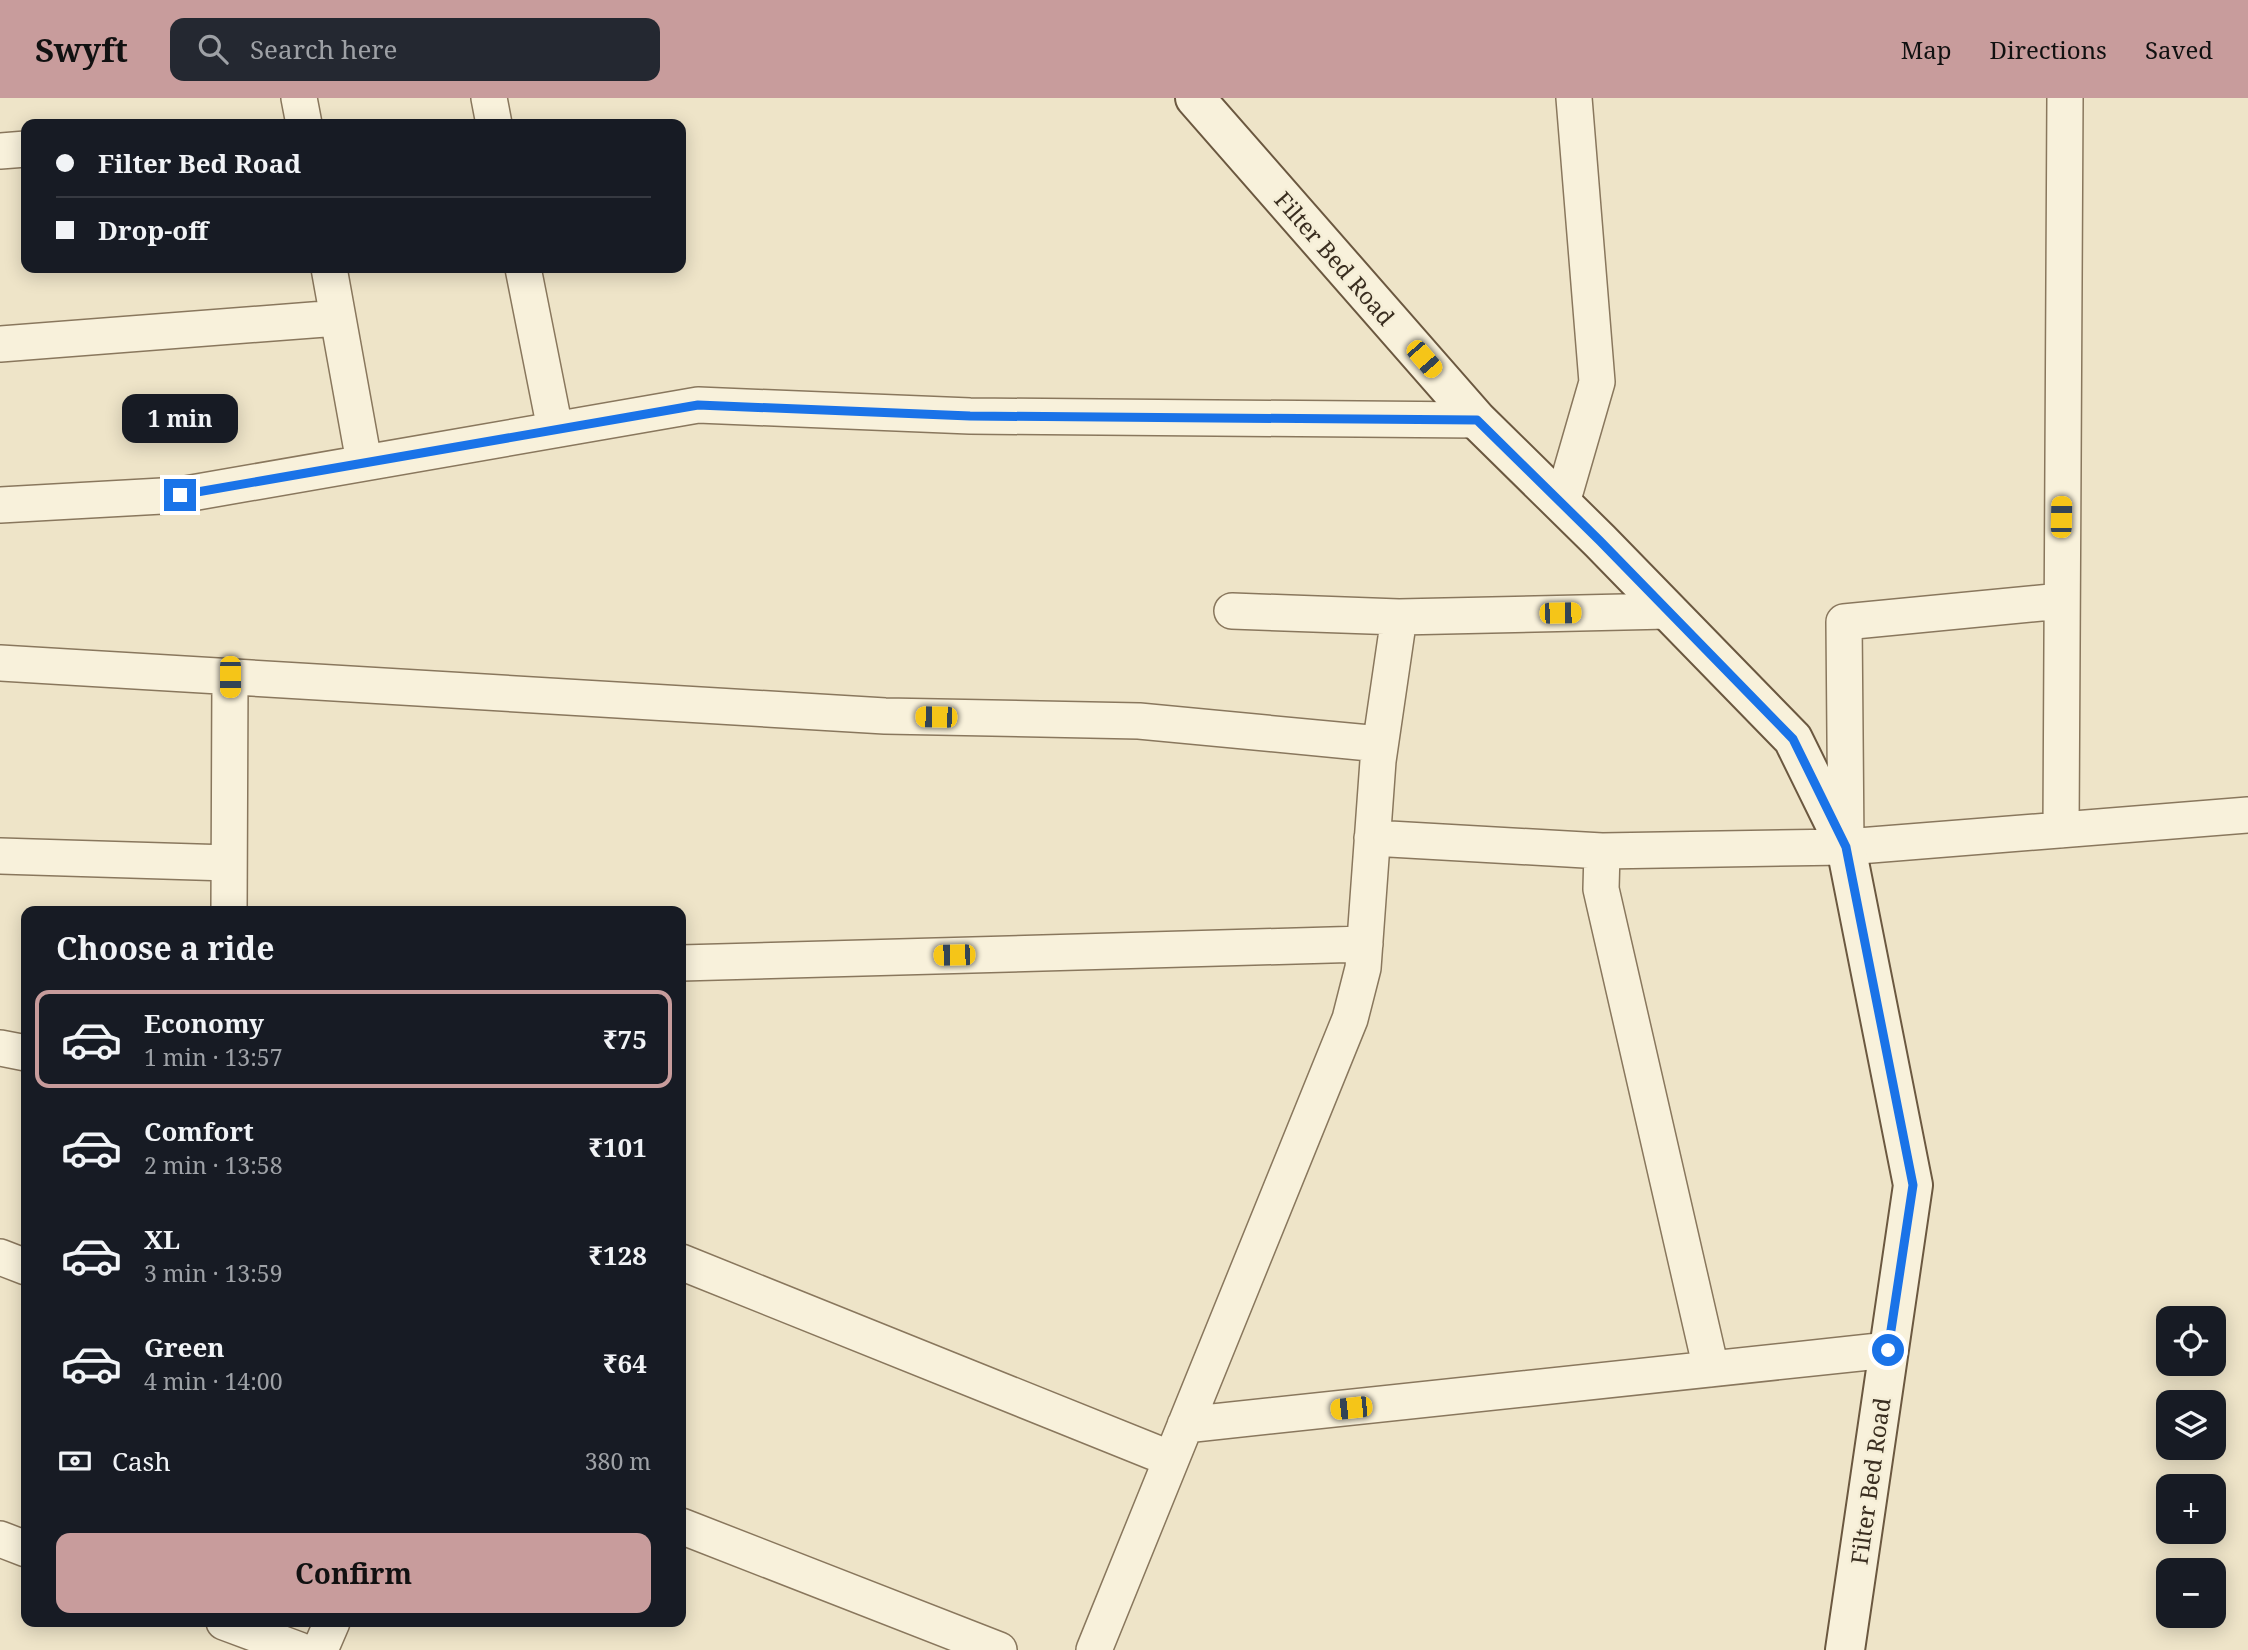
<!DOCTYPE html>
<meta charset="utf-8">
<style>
:root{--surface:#171b24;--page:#242831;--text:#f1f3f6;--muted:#9ea1a6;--line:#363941;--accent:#c89c9c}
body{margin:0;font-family:"Noto Serif",serif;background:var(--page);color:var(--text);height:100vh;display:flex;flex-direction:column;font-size:26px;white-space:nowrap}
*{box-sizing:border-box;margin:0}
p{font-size:23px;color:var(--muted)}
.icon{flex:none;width:38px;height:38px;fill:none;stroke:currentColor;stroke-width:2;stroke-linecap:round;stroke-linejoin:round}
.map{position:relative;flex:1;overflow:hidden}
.drawer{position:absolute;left:21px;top:808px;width:665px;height:721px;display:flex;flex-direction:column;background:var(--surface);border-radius:14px;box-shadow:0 4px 18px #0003}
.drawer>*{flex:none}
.top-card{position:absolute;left:21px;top:21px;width:665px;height:154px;border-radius:14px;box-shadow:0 4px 18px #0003;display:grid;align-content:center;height:154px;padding:0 35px;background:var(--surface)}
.fabs{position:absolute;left:2156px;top:1208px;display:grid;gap:14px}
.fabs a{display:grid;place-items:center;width:70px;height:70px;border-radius:14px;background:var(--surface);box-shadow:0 4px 18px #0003;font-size:35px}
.end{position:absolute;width:32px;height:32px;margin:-16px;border:9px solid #1a73e8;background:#fff;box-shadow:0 0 0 4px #fff}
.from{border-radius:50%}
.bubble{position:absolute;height:49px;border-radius:14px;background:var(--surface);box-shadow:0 4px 18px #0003;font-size:23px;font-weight:700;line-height:49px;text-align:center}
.car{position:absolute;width:21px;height:42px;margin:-21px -10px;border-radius:9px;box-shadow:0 0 5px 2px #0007;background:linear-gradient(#f5c518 24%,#345 0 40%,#f5c518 0 76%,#345 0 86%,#f5c518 0)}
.top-card b{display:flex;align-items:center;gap:24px;height:66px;font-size:26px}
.top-card b+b{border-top:2px solid var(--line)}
.top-card i{width:18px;height:18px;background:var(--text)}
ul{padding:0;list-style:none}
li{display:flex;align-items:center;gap:21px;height:98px;margin:0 14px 10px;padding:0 21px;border:4px solid transparent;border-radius:14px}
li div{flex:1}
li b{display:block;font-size:26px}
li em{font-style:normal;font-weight:700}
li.on{border-color:var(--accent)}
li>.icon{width:63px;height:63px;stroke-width:1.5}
h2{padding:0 35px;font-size:32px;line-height:84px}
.pay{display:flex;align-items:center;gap:18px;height:77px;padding:0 35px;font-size:26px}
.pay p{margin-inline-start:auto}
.cta{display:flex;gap:14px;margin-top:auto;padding:14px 35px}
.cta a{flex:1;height:80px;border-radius:14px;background:var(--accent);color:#111;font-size:28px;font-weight:700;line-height:80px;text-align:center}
header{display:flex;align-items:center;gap:42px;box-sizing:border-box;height:98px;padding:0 35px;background:var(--accent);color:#111}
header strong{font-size:33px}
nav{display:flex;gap:38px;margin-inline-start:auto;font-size:24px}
.search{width:490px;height:63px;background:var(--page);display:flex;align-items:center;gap:18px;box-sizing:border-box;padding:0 24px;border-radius:14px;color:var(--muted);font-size:26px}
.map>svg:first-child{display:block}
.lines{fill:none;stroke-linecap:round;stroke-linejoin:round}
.street-casing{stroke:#89775d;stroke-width:38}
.secondary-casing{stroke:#6b5840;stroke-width:42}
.street{stroke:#f8f1db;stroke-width:35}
.secondary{stroke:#f8f1db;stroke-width:38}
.route{stroke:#1a73e8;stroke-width:9}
.labels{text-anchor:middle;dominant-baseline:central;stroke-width:5;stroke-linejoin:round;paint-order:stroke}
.street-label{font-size:23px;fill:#3a2e20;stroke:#f5eed7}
</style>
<header>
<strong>Swyft</strong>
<div class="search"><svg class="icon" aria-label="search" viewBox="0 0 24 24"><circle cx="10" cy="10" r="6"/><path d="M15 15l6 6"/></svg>Search here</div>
<nav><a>Map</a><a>Directions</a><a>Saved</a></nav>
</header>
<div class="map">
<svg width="2248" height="1552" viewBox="0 0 2248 1552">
<rect width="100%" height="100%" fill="#eee4c8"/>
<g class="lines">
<!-- street casing -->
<g class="street-casing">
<path id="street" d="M299 0 304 26
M489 0 494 26
M0 53 26 51
M329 170 364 364
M523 170 555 331
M0 246 338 220
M1562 405 1597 284 1574 0
M0 407 180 397 698 307 970 318 1477 322
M1232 513 1399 519 1668 513
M0 565 885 618 1139 623 1380 646
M2061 732 2065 0
M1372 740 1602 753 1846 749 1844 524 2061 503
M1846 749 2248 717
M1602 753 1601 791 1711 1271
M0 758 229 765
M229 814 230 579
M681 865 1365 846
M0 950 26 955
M0 1159 26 1169
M681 1164 1171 1361
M1185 1327 1888 1252
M681 1428 999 1552
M0 1441 26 1451
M224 1524 299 1552
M320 1552 332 1524
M1094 1552 1350 921 1363 870 1378 663 1399 519"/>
</g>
<!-- secondary casing -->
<g class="secondary-casing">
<path id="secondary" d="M1195 0 1477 322 1600 443 1793 641 1846 749 1913 1087 1845 1552"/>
</g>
<!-- street -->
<use href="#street" class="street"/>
<!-- secondary -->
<use href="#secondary" class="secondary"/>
</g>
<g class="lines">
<!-- route -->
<path class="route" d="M180 397 698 307 970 318 1477 322 1600 443 1793 641 1846 749 1913 1087 1888 1252"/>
</g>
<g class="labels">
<!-- street labels -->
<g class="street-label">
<text transform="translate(1335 160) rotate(49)">Filter Bed Road</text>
<text transform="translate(1870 1383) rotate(-82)">Filter Bed Road</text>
</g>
</g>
</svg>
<div class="fabs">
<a><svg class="icon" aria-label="locate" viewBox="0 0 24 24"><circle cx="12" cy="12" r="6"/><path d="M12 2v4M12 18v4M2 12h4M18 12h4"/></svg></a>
<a><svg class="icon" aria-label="layers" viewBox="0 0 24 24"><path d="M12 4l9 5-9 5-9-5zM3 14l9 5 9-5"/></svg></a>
<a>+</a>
<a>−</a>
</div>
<i class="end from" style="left:1888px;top:1252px"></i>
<i class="end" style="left:180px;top:397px"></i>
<div class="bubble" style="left:122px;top:296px;width:116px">1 min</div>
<i class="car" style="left:1424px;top:261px;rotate:139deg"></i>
<i class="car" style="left:2061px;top:419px;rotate:1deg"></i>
<i class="car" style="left:1560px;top:515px;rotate:89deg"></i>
<i class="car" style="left:230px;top:579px;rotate:180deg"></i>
<i class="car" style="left:936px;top:619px;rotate:271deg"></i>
<i class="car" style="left:954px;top:857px;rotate:269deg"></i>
<i class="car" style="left:1351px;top:1310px;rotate:264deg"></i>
<div class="top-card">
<b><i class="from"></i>Filter Bed Road</b>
<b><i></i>Drop-off</b>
</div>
<section class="drawer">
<h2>Choose a ride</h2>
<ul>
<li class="on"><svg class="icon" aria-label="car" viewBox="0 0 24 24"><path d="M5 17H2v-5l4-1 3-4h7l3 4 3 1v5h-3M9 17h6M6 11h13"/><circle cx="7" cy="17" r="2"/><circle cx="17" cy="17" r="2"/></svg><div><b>Economy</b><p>1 min · 13:57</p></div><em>₹75</em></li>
<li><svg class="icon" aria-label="car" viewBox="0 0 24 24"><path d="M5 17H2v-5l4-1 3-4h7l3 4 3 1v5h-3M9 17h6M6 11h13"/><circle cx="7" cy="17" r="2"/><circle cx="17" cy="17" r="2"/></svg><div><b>Comfort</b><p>2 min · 13:58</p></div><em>₹101</em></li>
<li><svg class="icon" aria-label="car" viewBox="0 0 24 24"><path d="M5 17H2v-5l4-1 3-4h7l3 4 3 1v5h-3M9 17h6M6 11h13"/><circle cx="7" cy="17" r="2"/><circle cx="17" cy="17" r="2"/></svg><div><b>XL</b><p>3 min · 13:59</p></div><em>₹128</em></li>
<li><svg class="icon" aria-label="car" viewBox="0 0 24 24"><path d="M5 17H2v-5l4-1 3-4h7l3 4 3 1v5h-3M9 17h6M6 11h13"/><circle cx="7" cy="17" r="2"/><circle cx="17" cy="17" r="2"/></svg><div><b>Green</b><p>4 min · 14:00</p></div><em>₹64</em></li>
</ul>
<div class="pay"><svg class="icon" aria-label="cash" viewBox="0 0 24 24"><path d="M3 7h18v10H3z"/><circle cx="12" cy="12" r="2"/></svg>Cash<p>380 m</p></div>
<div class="cta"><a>Confirm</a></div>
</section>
</div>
